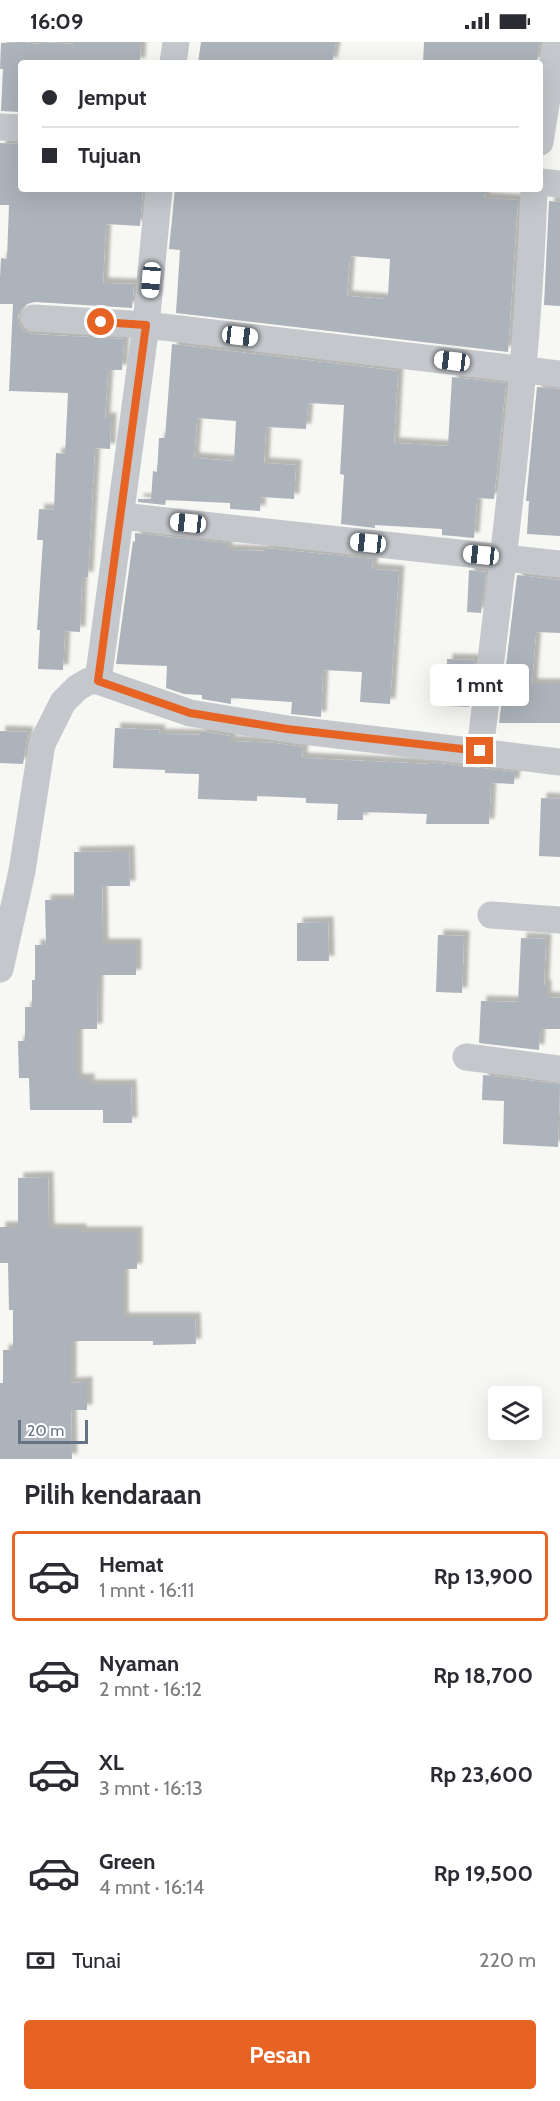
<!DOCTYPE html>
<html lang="id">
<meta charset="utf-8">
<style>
:root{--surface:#fff;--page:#f7f7f7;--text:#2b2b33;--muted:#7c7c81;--line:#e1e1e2;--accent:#e66324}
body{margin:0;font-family:Cabin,sans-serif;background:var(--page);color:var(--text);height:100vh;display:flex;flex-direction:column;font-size:22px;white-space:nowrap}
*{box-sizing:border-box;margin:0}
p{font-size:20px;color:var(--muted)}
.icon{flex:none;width:33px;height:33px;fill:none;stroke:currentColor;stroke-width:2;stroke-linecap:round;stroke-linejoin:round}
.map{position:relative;height:1417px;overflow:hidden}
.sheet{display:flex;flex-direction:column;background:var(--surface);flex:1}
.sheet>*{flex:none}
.top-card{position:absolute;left:18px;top:18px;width:525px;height:132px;border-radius:6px;box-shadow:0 6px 24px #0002;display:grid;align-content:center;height:132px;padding:0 24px;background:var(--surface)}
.buttons{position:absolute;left:488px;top:1344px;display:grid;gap:12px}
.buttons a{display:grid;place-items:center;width:54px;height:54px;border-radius:6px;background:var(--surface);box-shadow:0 6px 24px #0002;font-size:30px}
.scale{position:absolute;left:18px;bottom:15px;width:70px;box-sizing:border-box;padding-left:6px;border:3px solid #657485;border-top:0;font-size:16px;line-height:21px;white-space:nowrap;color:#657485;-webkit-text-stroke:4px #fff;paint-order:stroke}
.end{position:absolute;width:27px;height:27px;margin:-14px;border:8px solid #e66324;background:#fff;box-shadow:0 0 0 3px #fff}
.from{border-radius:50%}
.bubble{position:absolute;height:42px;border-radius:6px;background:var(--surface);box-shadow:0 6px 24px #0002;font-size:20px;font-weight:800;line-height:42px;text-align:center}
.car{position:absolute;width:18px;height:36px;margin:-18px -9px;border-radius:8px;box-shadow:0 0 4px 2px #0007;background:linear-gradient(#fff 24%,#345 0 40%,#fff 0 76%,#345 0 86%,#fff 0)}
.top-card b{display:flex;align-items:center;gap:21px;height:57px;font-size:22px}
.top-card b+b{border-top:2px solid var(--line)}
.top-card i{width:15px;height:15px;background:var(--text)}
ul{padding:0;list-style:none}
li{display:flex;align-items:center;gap:18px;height:90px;margin:0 12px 9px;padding:0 12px;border:3px solid transparent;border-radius:6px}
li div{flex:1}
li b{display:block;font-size:22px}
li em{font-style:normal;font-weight:800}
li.selected{border-color:var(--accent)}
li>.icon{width:54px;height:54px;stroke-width:1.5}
h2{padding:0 24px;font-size:27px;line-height:72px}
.pay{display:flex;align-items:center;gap:15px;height:66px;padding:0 24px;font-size:22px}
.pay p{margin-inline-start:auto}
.cta{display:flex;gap:12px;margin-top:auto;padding:12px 24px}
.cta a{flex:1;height:69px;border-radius:6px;background:var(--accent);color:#fff;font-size:24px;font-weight:800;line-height:69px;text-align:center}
.status{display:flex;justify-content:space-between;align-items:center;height:42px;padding:0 30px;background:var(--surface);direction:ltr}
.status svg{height:16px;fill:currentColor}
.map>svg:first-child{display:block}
.building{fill:#acb3ba;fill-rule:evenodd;filter:url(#shadow)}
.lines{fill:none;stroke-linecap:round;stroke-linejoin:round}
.street{stroke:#c4c7cb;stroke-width:27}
.route{stroke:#e66324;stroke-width:8}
</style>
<div class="status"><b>16:09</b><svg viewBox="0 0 49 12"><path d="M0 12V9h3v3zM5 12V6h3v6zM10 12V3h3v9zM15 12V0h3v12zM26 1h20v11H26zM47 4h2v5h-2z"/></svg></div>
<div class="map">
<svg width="560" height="1417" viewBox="0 0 560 1417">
<defs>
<filter id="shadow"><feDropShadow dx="5.5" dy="-5.5" stdDeviation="1.5" flood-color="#0004"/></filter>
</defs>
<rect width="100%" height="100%" fill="#f7f7f3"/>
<!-- building -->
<path class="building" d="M21 0 39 2V0L74 2V0H141L140 21H21V70L1 69 3 27H0L1 1Z
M201 0H336L332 21H198Z
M424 0H540L537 21H423Z
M0 101 21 102V147H143L140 184 106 182 103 241 134 242 132 266 35 260 27 262 21 268 18 274 20 284 25 289 32 292 124 297 122 328H108L105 376H111L110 407 95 406 88 535H82L80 590 65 589 63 628 38 627 40 588H37L43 498H37L39 467 54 468 56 411 65 412 68 351 9 349 13 262H0V236L1 216 7 217 9 163H0Z
M175 147H452L485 150 484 156 518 158 508 310 176 271 180 208 169 207ZM350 214 390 217 388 254H385V257L347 254Z
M549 159 560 160V264L544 263Z
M172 302 398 329 394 401 448 404 452 335 506 341 494 457 477 456 474 496 442 493V487L375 483V486L341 482 344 433 340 432 344 363 308 361 306 387 266 385 264 421 296 423 294 457 261 455 260 469 230 467V461L166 458 165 463 138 460V457H151L153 429 157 430 159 396H165ZM197 376 236 379 234 419 194 416Z
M537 345 560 347V494L527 492 529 459H526Z
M135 491 227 501V508L265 509V506L373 517 372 527 399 529 390 662 360 660 362 630 323 628 321 675 291 672 292 660 231 656V662L202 657V653L184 652 166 646 167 624 116 622 133 499 135 500Z
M469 528 486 530 481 571 467 570Z
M517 533 560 538V591L536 590 532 642H560V681H499Z
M447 617 475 618 469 665 446 664Z
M115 686 160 688 159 692 201 693V689L230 694V699L274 701 303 705 302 716 429 722V720L515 730 514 742 491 741 489 782H426L427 772 363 770V778H337L338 762 306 761V756L257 754V759L198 757 199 732 165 731V728L113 726Z
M0 689 28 690 23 722 0 721Z
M541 756 560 757V815L539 814Z
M129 809 130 844H102L103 902H136V933H98L97 987H77V1037H89V1043H131L132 1081H103V1068H30L29 1036H19L18 999H25V965H32V938H35V903H46L45 858H74V810Z
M328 880 329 919H297V881Z
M438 893 464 894 462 951 436 950Z
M521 896 546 897 544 943H546V955L560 956V987H540L539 1008 479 1001 481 959 518 960Z
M483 1033 560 1042 558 1105 503 1102 504 1059 482 1058Z
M48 1135 49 1187H81V1190H137V1227H123V1276H195L196 1302 153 1303V1299H71V1341L87 1340V1368H71L72 1417H0V1341H3V1308H13V1268H9L8 1221H0V1185H18V1136Z"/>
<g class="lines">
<!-- street -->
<path class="street" d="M173 21 176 0
M0 85 21 86
M540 100 556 0
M540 140 560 142
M34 276 146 283 560 332
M121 474 560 522
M98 639 146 283 159 147
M480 709C502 523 528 335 534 147
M491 873 560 878
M0 927 22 829 42 702 63 660 77 646 89 639H98L190 671 287 687 560 720
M466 1015 560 1027"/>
</g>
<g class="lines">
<!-- route -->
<path class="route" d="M101 280 146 283 98 639 190 671 287 687 480 709"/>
</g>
</svg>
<div class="buttons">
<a><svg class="icon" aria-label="layers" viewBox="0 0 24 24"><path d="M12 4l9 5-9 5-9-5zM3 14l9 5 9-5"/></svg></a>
</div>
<div class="scale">20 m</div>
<i class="end from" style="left:101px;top:280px"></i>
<i class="end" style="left:480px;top:709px"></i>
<div class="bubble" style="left:430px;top:622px;width:99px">1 mnt</div>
<i class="car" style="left:151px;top:238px;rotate:185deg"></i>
<i class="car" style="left:240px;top:294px;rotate:97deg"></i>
<i class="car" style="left:452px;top:319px;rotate:277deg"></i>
<i class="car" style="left:188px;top:481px;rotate:276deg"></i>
<i class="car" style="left:368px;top:501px;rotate:276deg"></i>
<i class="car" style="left:481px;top:513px;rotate:276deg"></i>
<div class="top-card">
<b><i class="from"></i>Jemput</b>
<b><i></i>Tujuan</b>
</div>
</div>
<section class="sheet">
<h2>Pilih kendaraan</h2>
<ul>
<li class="selected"><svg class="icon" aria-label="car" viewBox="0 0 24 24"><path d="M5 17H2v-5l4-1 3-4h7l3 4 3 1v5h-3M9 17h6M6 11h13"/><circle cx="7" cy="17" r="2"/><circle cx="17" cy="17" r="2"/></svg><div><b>Hemat</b><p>1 mnt · 16:11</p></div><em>Rp 13,900</em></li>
<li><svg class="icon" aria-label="car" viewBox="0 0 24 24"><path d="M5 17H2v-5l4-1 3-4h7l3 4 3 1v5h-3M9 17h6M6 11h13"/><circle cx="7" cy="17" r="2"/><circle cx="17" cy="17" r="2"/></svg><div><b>Nyaman</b><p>2 mnt · 16:12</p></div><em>Rp 18,700</em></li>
<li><svg class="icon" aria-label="car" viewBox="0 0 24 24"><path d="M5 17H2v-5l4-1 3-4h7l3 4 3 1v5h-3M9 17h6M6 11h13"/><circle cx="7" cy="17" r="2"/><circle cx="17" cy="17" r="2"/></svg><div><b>XL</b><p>3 mnt · 16:13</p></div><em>Rp 23,600</em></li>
<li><svg class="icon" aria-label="car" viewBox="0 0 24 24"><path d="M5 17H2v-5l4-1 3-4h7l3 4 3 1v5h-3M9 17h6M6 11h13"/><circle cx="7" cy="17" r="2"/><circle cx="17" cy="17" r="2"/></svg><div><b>Green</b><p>4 mnt · 16:14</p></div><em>Rp 19,500</em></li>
</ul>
<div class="pay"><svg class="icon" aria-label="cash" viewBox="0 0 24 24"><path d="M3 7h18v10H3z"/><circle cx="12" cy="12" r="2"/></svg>Tunai<p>220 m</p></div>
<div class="cta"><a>Pesan</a></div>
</section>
